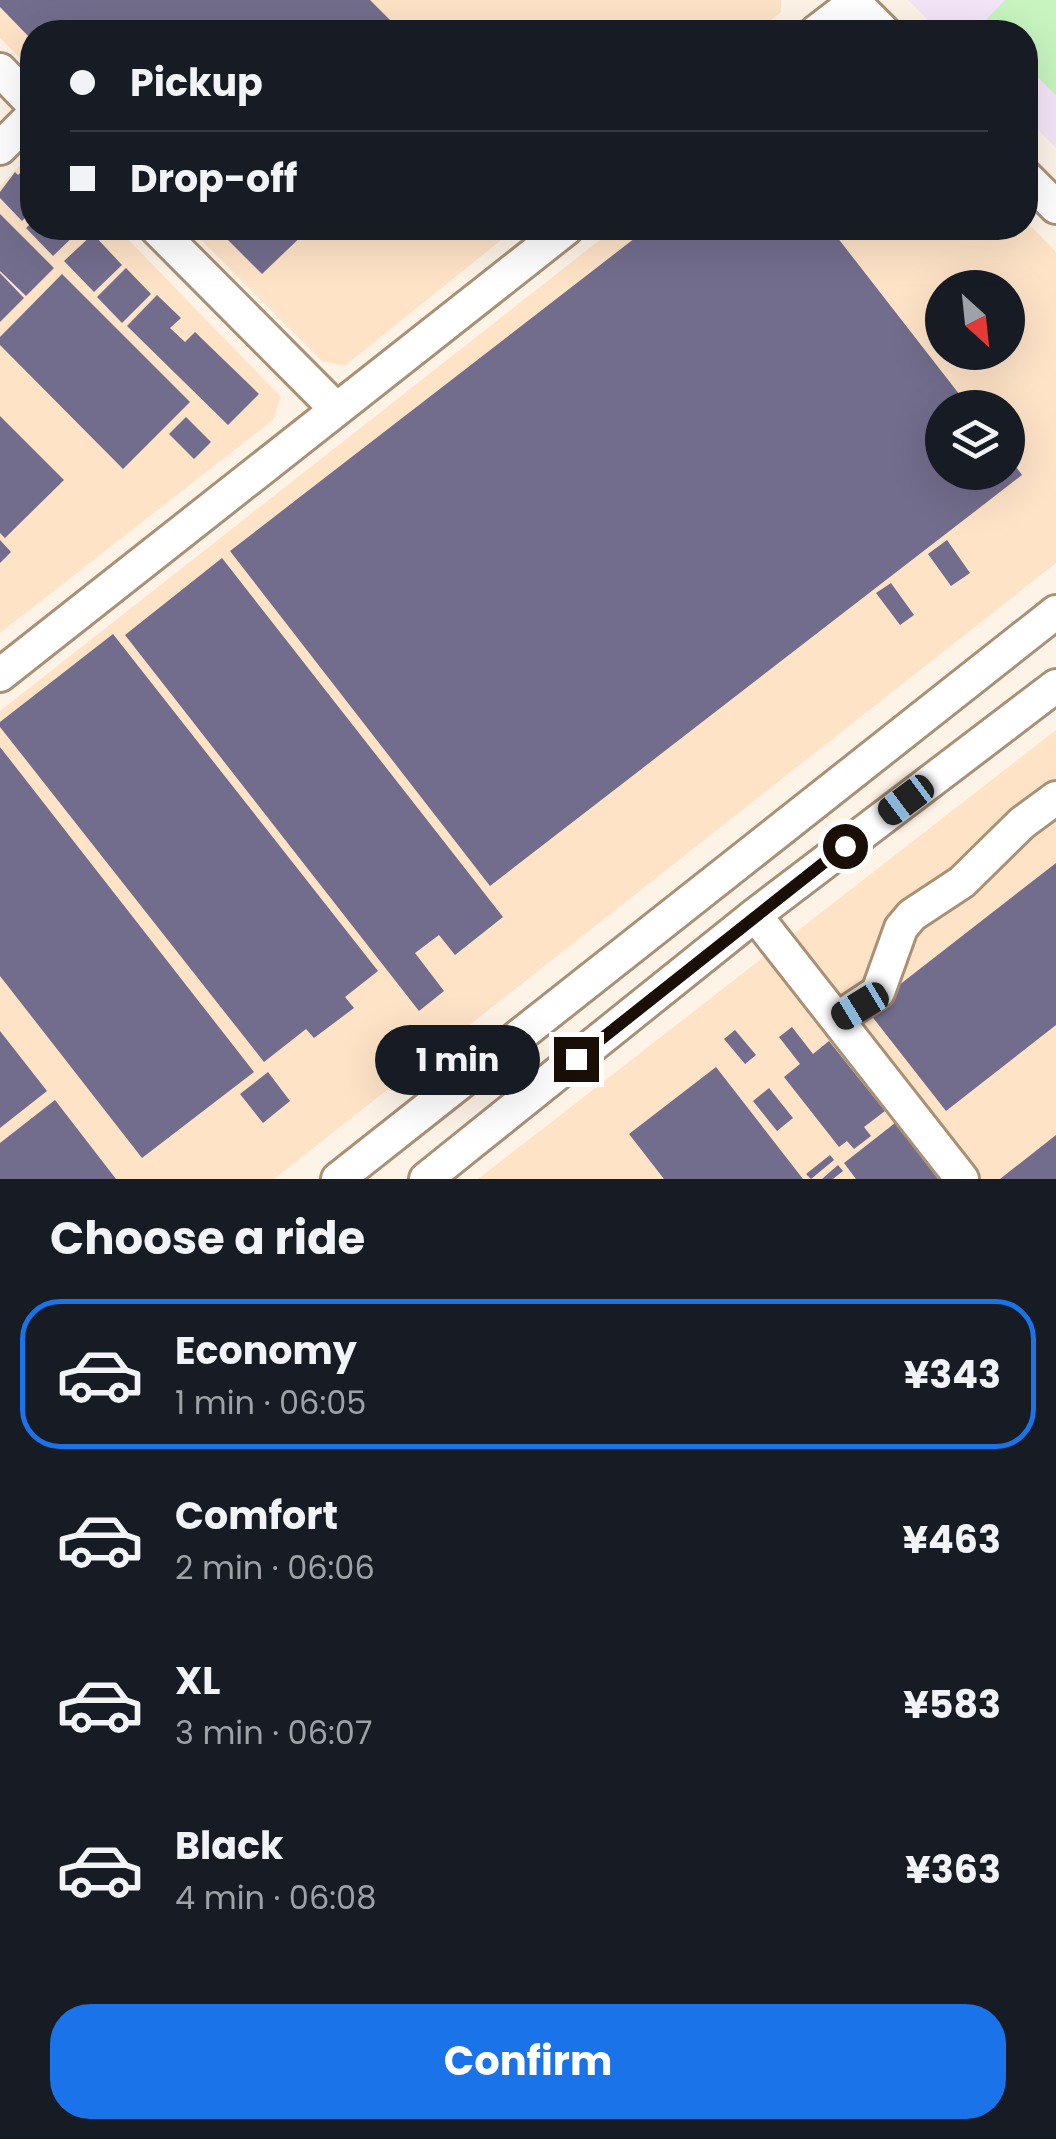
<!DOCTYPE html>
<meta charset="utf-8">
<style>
:root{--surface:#171b24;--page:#242831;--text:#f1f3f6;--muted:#9ea1a6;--line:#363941;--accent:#1a73e8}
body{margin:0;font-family:Poppins,sans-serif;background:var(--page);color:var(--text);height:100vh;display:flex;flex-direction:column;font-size:38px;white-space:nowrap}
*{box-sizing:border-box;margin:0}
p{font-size:32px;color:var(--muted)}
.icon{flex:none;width:55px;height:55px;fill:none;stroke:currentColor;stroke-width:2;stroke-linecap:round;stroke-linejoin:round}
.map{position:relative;height:1179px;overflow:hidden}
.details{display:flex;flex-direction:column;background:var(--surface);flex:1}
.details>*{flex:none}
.hud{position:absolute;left:20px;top:20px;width:1018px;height:220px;border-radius:40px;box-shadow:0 10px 40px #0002;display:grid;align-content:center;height:220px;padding:0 50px;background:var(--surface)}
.needle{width:65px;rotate:153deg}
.controls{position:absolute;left:925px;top:270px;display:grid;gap:20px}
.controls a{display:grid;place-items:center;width:100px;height:100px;border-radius:50%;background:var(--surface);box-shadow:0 10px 40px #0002;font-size:50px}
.end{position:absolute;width:45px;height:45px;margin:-22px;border:12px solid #190f06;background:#fff;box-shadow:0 0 0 5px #fff}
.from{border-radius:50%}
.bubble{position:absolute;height:70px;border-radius:35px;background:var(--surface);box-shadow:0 10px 40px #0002;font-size:32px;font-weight:700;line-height:70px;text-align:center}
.car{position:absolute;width:30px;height:60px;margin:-30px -15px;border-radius:12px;box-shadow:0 0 8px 2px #0007;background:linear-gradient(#222 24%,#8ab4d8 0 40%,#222 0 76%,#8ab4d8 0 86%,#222 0)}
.hud b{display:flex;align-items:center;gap:35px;height:95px;font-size:38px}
.hud b+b{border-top:2px solid var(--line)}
.hud i{width:25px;height:25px;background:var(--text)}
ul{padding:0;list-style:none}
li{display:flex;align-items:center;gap:30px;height:150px;margin:0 20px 15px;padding:0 30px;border:5px solid transparent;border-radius:40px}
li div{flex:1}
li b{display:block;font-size:38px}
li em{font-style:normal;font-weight:700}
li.active{border-color:var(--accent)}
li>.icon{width:90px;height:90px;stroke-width:1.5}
h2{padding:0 50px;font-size:45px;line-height:120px}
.button{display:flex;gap:20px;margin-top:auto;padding:20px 50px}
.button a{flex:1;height:115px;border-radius:40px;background:var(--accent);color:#fff;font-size:40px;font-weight:700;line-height:115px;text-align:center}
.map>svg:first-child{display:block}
.built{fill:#fee3c7;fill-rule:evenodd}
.education{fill:#f5e5f8}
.green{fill:#c7f4bf}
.building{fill:#736d8d}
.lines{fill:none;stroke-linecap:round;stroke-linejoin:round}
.minor-casing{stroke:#aa9075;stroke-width:38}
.minor{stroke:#fff;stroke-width:32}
.route{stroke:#190f06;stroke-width:12}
</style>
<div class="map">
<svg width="1056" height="1179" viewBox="0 0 1056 1179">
<rect width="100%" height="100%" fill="#fef3e7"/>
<!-- built -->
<path class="built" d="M0 0H781V12L756 32H32V70L0 38Z
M32 153V228H117L281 397 273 420 0 633V186Z
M1025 220 1056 252V563L274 1179H0V711L615 228H1025ZM942 288H1008V352H942ZM942 408H1008V472H942Z
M189 228H516L345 366 322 361Z
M1056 730V1179H478Z"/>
<!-- education -->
<path class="education" d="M908 0H1056V148L1025 117V32H940Z"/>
<!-- green -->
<path class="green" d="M1005 0H1056V95L1025 65V32H992L983 23Z"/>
<!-- building -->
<path class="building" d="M0 0H370L402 32H32V40L0 7Z
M32 161V211L22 221 0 198V192L15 172 18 175Z
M0 214 54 268 26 296 0 271Z
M32 222V228H82L53 256 26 228Z
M216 228H310L262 274Z
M648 228H830L970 408H942V472H1008V456L1022 475 490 886 230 551Z
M93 234 122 265 94 292 64 261Z
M126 268 151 294 122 323 97 297Z
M0 273 24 298 0 322Z
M62 274 190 402 123 469 0 345V337Z
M157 295 181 318 170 328 185 342 195 332 259 394 228 425 127 326Z
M0 416 64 480 5 538 0 533Z
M186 417 211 442 194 459 169 434Z
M0 540 11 552 0 563Z
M947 540 970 573 951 586 928 554Z
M222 558 503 917 455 955 439 935 415 953 444 991 419 1011 125 635Z
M891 583 914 615 900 625 876 593Z
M113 634 378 971 345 997 354 1008 314 1038 306 1029 264 1062 0 727V722Z
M0 747 254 1072 142 1158 0 976Z
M1056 863V1025L946 1111 867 1010Z
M792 1027 813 1054 829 1041 885 1111 864 1127 871 1136 854 1149 847 1141 839 1147 784 1077 800 1064 779 1037Z
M735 1030 756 1055 745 1064 724 1039Z
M0 1031 47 1091 0 1128Z
M716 1067 803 1179H664L629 1134Z
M268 1072 290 1101 263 1123 240 1094Z
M769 1088 793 1118 777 1131 753 1101Z
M55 1100 116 1179H0V1143Z
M895 1123 938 1179H856L844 1163Z
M1056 1135V1179H1000Z
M830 1155 834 1160 811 1179 806 1174Z
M838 1165 843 1171 833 1179H822Z"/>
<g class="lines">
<!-- minor casing -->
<g class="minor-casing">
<path id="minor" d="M852 0 884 32
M816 32 855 2
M0 70 32 103
M0 148 32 116
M1025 176 1056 207
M156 228 336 409
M0 675 567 228
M755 915 962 1179
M837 1019 878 992 901 928 912 915 962 882 1022 823 1056 798
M338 1179 1056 612
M426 1179 755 915 1056 686"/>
</g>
<!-- minor -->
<use href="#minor" class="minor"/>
</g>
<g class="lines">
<!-- route -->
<path class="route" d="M576 1059 845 846"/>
</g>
</svg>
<div class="controls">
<a><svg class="needle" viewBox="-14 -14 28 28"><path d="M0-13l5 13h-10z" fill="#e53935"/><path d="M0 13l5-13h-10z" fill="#9ea1a6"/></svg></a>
<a><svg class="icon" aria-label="layers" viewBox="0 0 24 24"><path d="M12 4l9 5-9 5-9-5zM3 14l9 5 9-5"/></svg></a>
</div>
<i class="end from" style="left:845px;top:846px"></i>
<i class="end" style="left:576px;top:1059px"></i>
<div class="bubble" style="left:375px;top:1025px;width:165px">1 min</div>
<i class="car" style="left:906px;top:800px;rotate:233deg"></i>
<i class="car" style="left:860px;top:1006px;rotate:239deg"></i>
<div class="hud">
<b><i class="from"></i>Pickup</b>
<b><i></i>Drop-off</b>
</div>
</div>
<section class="details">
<h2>Choose a ride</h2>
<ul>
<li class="active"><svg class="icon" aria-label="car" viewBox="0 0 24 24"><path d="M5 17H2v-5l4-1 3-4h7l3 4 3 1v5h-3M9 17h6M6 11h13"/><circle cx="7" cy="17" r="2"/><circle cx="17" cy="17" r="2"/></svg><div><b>Economy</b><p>1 min · 06:05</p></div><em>¥343</em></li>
<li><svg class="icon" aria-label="car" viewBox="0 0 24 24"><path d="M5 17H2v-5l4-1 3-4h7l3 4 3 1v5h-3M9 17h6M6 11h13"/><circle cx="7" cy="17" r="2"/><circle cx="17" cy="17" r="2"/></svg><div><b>Comfort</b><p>2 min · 06:06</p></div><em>¥463</em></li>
<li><svg class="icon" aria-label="car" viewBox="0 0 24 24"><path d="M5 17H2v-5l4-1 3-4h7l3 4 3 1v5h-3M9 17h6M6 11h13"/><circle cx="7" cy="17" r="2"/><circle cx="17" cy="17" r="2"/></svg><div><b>XL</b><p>3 min · 06:07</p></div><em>¥583</em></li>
<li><svg class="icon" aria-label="car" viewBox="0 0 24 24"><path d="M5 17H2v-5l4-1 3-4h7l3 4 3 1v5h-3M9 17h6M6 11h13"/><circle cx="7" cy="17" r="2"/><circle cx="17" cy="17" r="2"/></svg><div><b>Black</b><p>4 min · 06:08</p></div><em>¥363</em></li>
</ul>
<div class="button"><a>Confirm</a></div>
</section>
